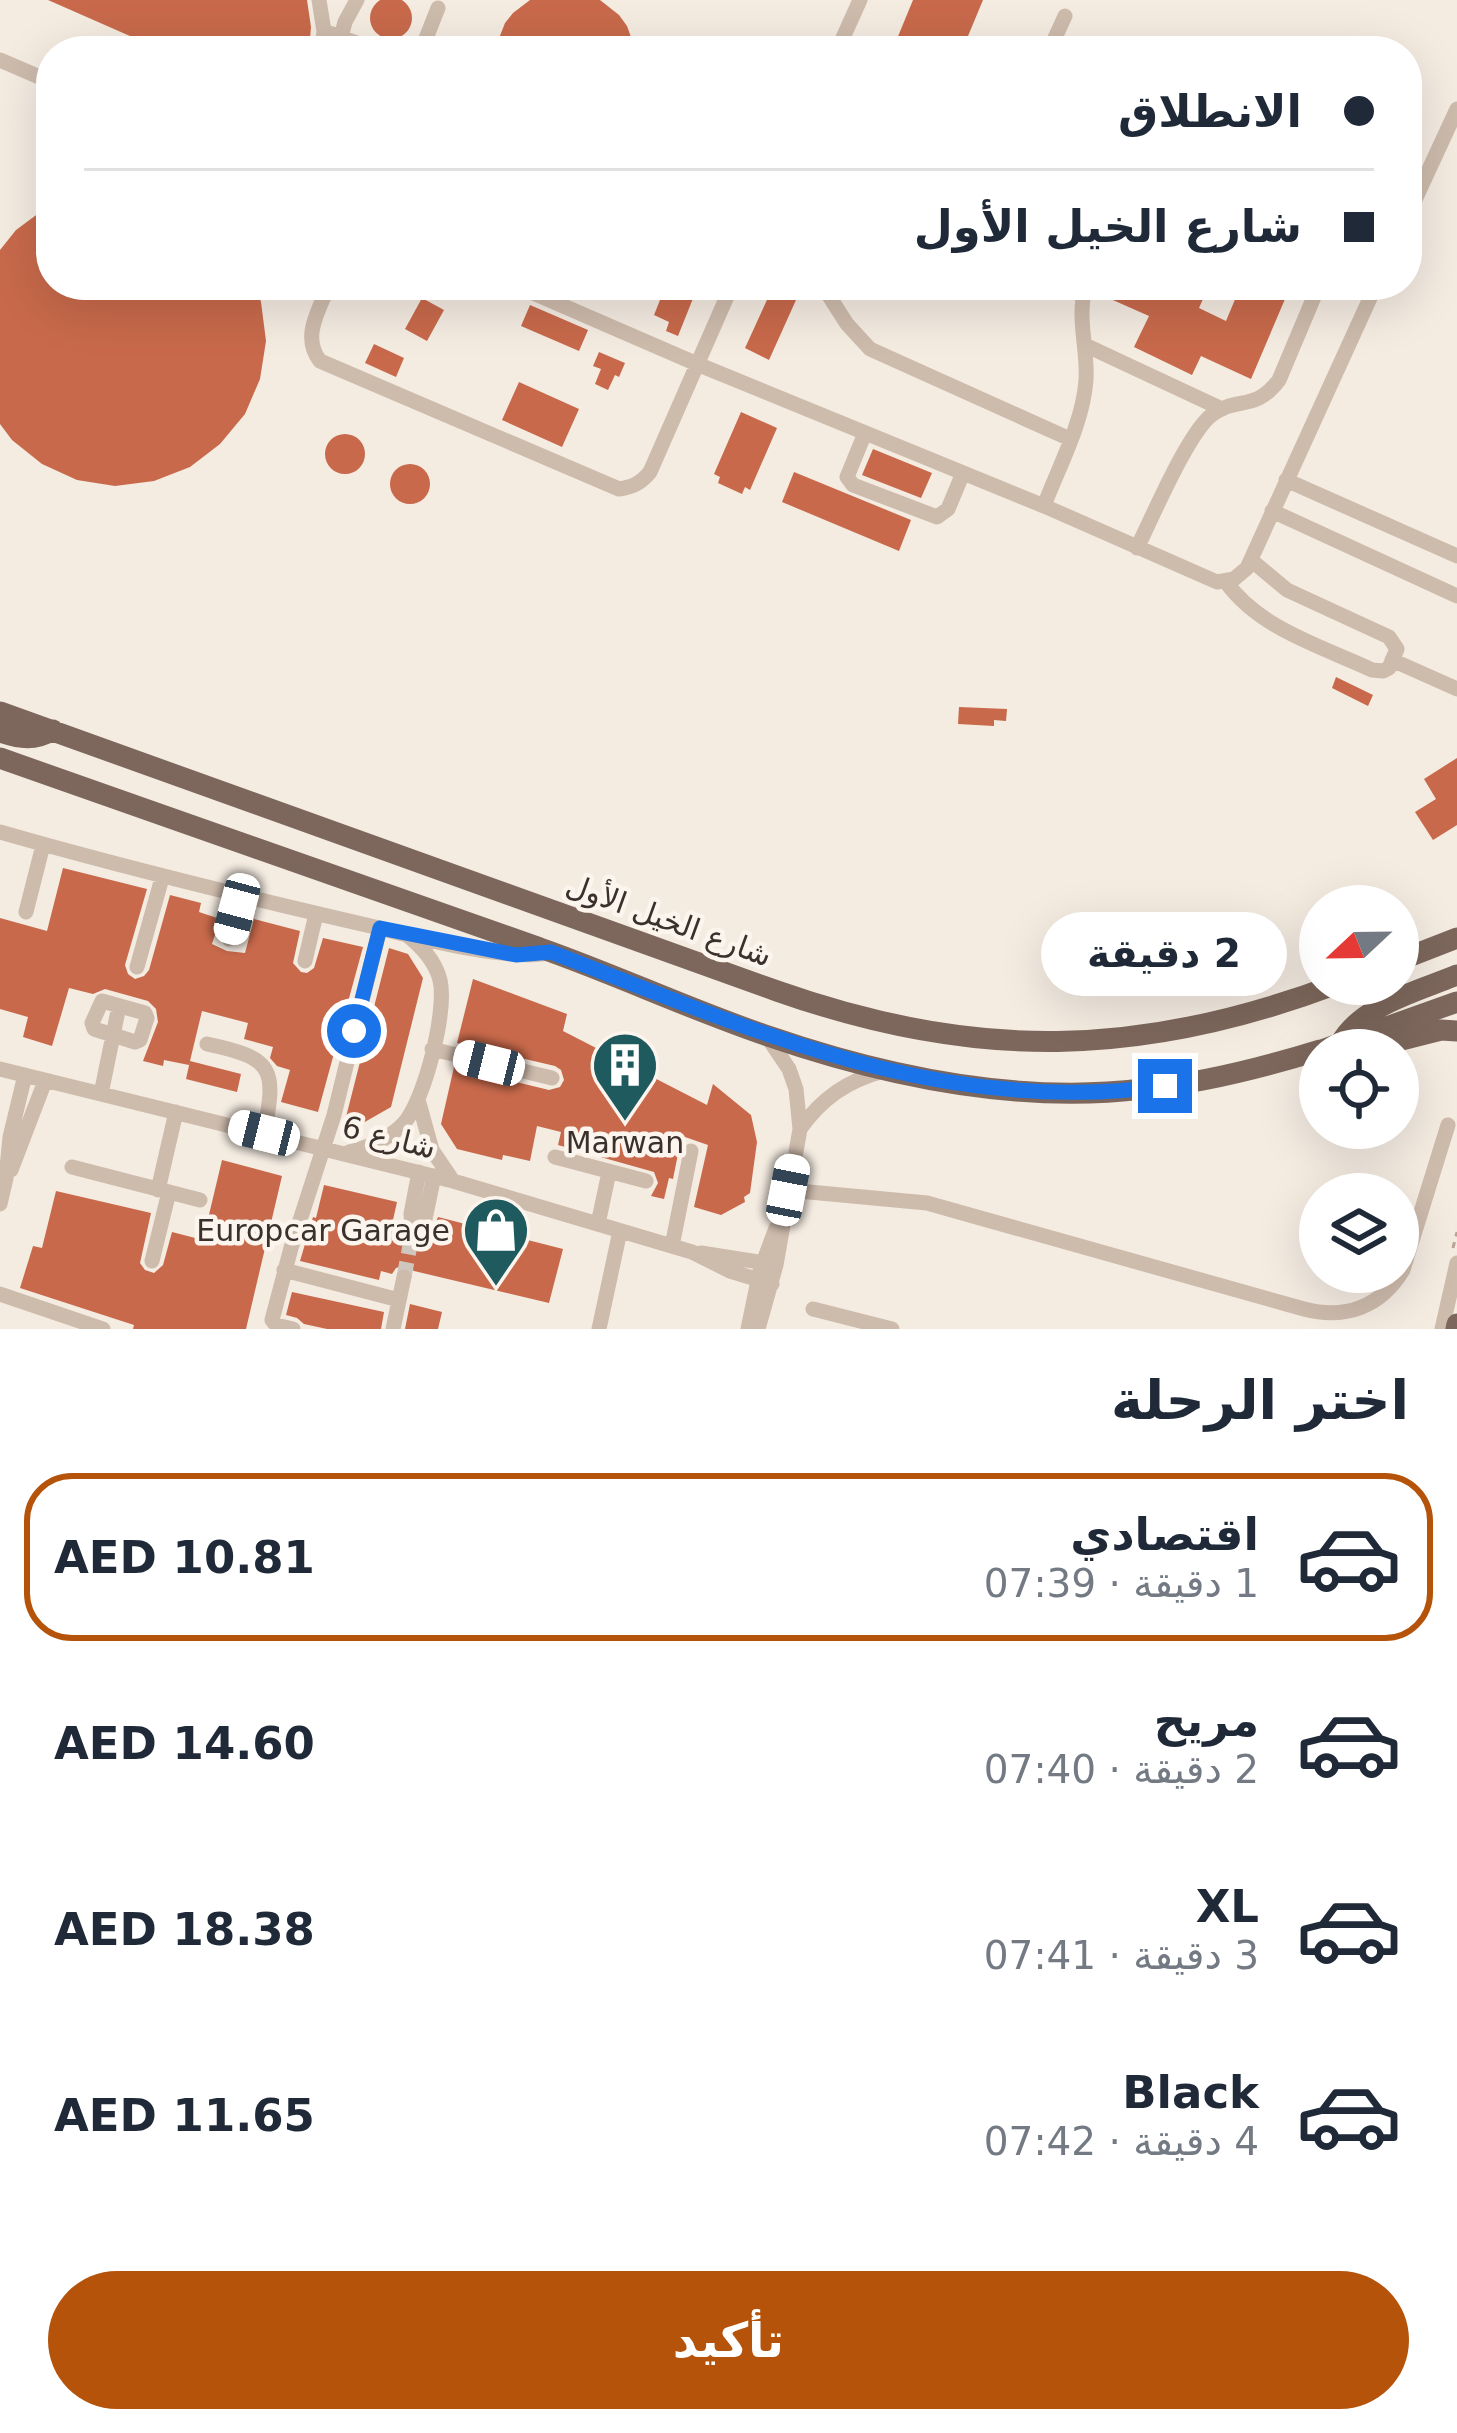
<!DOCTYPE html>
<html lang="ar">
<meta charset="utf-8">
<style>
:root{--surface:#fff;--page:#f2f2f3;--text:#1f2937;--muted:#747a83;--line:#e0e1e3;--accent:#b45309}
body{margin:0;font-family:"DejaVu Sans",Cairo,sans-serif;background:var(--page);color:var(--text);direction:rtl;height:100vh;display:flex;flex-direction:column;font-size:45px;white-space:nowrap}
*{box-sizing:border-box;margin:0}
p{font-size:39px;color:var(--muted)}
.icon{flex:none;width:66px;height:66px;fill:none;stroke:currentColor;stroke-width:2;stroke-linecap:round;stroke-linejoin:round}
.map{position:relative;height:1329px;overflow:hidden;direction:ltr}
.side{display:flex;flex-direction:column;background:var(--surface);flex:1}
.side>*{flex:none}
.guide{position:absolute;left:36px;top:36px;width:1386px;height:264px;border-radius:48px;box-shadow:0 12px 48px #0002;direction:rtl;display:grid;align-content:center;height:264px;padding:0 48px;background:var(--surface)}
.needle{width:78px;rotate:248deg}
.controls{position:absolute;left:1299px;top:885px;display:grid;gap:24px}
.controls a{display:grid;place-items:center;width:120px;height:120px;border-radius:50%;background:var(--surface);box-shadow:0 12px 48px #0002;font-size:60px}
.end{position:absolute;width:54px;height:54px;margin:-27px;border:15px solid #1a73e8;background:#fff;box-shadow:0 0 0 6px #fff}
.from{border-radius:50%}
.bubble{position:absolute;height:84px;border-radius:42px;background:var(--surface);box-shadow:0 12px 48px #0002;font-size:39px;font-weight:700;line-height:84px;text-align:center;direction:rtl}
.car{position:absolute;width:36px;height:72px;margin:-36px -18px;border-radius:15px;box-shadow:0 0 9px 3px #0007;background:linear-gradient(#fff 24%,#345 0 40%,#fff 0 76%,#345 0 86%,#fff 0)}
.guide b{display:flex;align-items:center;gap:42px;height:114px;font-size:45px}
.guide b+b{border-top:3px solid var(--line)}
.guide i{width:30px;height:30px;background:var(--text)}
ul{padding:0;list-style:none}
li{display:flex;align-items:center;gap:36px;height:168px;margin:0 24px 18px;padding:0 24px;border:6px solid transparent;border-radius:48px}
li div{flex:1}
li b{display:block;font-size:45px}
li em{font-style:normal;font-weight:700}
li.selected{border-color:var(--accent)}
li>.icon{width:108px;height:108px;stroke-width:1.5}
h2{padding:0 48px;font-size:54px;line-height:144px}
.action{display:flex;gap:24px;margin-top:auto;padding:24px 48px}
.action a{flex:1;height:138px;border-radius:72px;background:var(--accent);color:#fff;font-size:48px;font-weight:700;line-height:138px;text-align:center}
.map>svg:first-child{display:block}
.building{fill:#c8694b}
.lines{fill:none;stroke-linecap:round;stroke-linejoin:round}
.minor-tunnel{stroke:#cfc6bd;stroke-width:15;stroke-dasharray:15 8;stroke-linecap:butt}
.path{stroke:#b9a596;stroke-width:3;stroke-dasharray:6 6;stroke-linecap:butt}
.minor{stroke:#cdbbac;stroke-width:15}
.major{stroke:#7d675c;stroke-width:21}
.route{stroke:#1a73e8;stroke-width:15}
.labels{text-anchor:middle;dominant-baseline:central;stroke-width:9;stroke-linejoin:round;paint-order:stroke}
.street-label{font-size:30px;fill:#3b302b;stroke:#fbf5ee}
.poi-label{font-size:30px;fill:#3b302b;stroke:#fbf5ee}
</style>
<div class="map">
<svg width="1457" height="1329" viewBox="0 0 1457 1329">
<rect width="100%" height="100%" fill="#f4ebe1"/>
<!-- building -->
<path class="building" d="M370 18a21 21 0 1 1 42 0a21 21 0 1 1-42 0Z
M48 0H307L311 27 309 51H164Z
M530 0H600L619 15 627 26 636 51H494L505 23 513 13Z
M913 0H983L968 36 1003 51H892Z
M51 204V285H255L261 302 266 341 260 379 245 414 220 444 190 467 154 481 115 486 77 480 42 464 12 440 0 424V250L16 230Z
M666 285H682L696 291 678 336 666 331 669 322 654 315Z
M1098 285H1174L1203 299 1199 308 1226 321 1241 285H1291L1251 379 1201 356 1192 375 1134 347 1149 316 1097 293Z
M772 289 796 300 769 360 745 348Z
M422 298 444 310 427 341 405 329Z
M530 305 588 330 579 351 521 326Z
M374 344 404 358 396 377 365 363Z
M599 352 625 363 619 377 615 375 608 390 595 384 601 369 593 366Z
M519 382 579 409 562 447 502 420Z
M741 412 777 428 750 490 745 487 742 494 718 483 720 477 714 474Z
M325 454a20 20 0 1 1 40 0a20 20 0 1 1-40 0Z
M873 449 932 473 921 498 862 475Z
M390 484a20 20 0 1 1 40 0a20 20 0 1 1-40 0Z
M794 472 911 520 899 551 782 502Z
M1336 677 1373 695 1368 706 1332 688Z
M959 707 1007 709 1006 721 994 720V726L958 724Z
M1457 758V825L1433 840 1415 812 1436 799 1424 779Z
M63 868 147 889 125 965 128 974 135 979 144 976 149 970 170 895 201 903 199 912 220 919 212 944 227 951 245 953 254 919 300 931 293 963 301 972 307 973 314 968 323 938 363 947 318 1112 281 1102 290 1070 277 1066 270 1058 273 1047 244 1039 248 1023 202 1011 189 1065 164 1060 163 1066 143 1061 158 1022 156 1009 148 1001 105 989 93 994 69 988 52 1046 23 1037 28 1017 0 1009V918L47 931Z
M389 948 408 954 423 978 391 1107 363 1123 346 1117Z
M473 979 567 1014 563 1031 707 1105 713 1084 751 1115 757 1142 750 1193 744 1197 745 1202 721 1215 694 1207 708 1145 685 1137 679 1149 673 1179 669 1178 664 1199 651 1196 658 1183 654 1172 558 1145 561 1132 537 1126 530 1161 503 1155 502 1160 457 1149 441 1124 454 1067 549 1090 560 1087 564 1080 561 1070 555 1066 457 1043Z
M190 1061 241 1074 237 1092 186 1079Z
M222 1160 282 1176 246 1329H133L134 1325 20 1288 33 1246 42 1248 56 1191 151 1213 140 1263 145 1270 154 1273 163 1265 172 1232 203 1240Z
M324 1185 397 1202 391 1229 400 1231 401 1240 408 1246H417L423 1238 429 1240 438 1217 563 1249 549 1303 414 1271 405 1265 396 1268 392 1274 381 1271 379 1280 300 1261 313 1217 316 1218Z
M292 1292 384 1312 381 1329H327L304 1324 297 1318 286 1315Z
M410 1304 442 1312 438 1329H405Z"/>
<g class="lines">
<!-- minor-tunnel -->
<path class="minor-tunnel" d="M404 1277 412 1235"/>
<!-- path -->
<path class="path" d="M1453 1248 1457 1232"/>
<!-- minor -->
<path class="minor" d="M319 0 324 31 322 51
M324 31 379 51
M341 37 345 22 357 0
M421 51 438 8
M837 51 860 0
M1049 51 1065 16
M0 60 51 82
M1407 217 1457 109
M329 285C319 310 301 337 320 361L619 489C633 487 641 483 650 472L732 285
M515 285 697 364 1044 506 1217 582 1234 579 1247 568 1376 285
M822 285 847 324 870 349 1070 439
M1085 345 1222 409
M865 433 847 477 853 485 937 517 948 509 963 473
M1286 480 1457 556
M1044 506C1059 466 1083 423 1086 380 1088 347 1076 318 1086 285
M1272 511 1457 596
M1137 548C1152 518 1189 430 1213 414 1238 396 1255 412 1279 380L1319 285
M1226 582C1260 629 1321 646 1372 670L1383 671 1389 668 1397 649 1389 637 1287 590 1251 560
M1392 660 1457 689
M0 832C125 868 249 898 375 927 421 938 504 961 548 953
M26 912 43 845
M229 939 241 897
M305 961 316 914
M137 967 162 878
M102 1001 145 1013 147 1018 140 1040 135 1042 94 1029 92 1023Z
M207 1044C273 1058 277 1068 264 1133
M432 1049 552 1078
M0 1069 453 1181 692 1252 730 1271 772 1284
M101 1094 119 1006
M419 1103 432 1150 453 1181
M800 1129C822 1098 847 1081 883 1071
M349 1152C370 1147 390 1139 405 1122 425 1098 447 1011 440 980 435 961 423 948 408 936
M555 1157 646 1181
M72 1167 200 1200
M11 1170 45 1081
M158 1190 176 1112
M788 1190 927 1203 1304 1309C1345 1320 1381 1307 1403 1270L1448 1125
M0 1204 6 1178 10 1137 25 1075
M598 1224 609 1172
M413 1230 425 1219 434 1176
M412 1235 411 1214 419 1172
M672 1246 691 1151
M701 1253 772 1264
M152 1261 169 1192
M284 1270 399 1300
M0 1294 103 1329
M813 1309 892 1329
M293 1329 276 1325 272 1320 291 1248 334 1115 380 928
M393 1329 404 1277
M599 1329 620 1231
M748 1329 760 1271 776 1228
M758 1329 776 1265 800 1129 796 1089 789 1069 768 1038
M1442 1329 1457 1263"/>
<!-- major -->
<path class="major" d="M0 712 777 991C975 1061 1141 1058 1337 984
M0 732C20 739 35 741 53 730
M0 758C180 822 360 885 540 948 617 975 691 1010 768 1036 887 1077 1017 1104 1143 1089 1203 1083 1262 1068 1320 1050
M1398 961 1457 938
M1340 1044C1361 1005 1419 991 1457 975
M1322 1050 1457 1002
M1362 1050 1441 1030 1457 1031
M1456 1329 1457 1324"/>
</g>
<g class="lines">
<!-- route -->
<path class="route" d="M354 1031 380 928 516 955 551 952C752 1030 942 1117 1165 1086"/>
</g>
<!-- icons -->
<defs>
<g id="building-pin" transform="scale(3.45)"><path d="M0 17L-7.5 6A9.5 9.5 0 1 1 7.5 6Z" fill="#1f5a5e" stroke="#fbf5ee"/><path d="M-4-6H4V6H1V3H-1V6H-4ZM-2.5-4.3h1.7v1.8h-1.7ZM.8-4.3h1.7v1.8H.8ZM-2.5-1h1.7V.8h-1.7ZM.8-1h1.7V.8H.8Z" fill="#fff"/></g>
<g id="shop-pin" transform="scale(3.45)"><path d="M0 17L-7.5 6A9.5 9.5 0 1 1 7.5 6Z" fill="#1f5a5e" stroke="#fbf5ee"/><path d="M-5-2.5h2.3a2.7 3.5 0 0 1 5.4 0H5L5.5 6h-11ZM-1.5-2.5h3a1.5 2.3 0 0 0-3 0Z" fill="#fff"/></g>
</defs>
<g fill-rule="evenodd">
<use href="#building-pin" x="625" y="1065"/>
<use href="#shop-pin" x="496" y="1230"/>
</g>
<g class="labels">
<!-- street labels -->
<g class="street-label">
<text transform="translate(669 920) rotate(20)">شارع الخيل الأول</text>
<text transform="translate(389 1137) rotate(14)">شارع 6</text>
</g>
<!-- poi labels -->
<g class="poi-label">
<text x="625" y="1142">Marwan</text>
<text x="450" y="1230" text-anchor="end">Europcar Garage</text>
</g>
</g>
</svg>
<div class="controls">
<a><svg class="needle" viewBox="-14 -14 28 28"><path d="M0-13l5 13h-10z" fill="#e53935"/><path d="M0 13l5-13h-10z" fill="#747a83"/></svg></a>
<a><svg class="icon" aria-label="locate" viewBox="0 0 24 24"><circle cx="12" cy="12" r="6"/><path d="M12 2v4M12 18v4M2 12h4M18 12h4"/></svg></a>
<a><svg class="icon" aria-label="layers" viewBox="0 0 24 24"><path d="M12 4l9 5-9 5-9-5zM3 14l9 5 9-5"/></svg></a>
</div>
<i class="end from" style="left:354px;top:1031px"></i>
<i class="end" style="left:1165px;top:1086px"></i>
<div class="bubble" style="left:1041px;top:912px;width:246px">2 دقيقة</div>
<i class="car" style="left:237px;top:909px;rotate:195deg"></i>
<i class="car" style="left:489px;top:1063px;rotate:284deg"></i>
<i class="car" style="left:264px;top:1133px;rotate:284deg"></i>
<i class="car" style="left:788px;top:1190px;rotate:11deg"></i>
<div class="guide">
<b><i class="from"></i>الانطلاق</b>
<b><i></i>شارع الخيل الأول</b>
</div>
</div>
<section class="side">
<h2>اختر الرحلة</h2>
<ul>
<li class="selected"><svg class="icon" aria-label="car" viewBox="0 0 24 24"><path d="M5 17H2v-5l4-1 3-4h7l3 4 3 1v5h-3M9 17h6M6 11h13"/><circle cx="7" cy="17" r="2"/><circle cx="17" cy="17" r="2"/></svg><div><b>اقتصادي</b><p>1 دقيقة · 07:39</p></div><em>AED 10.81</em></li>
<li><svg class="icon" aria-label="car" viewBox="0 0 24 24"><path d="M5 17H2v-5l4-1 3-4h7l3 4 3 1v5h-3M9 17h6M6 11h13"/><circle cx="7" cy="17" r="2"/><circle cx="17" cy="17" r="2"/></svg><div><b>مريح</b><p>2 دقيقة · 07:40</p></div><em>AED 14.60</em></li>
<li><svg class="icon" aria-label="car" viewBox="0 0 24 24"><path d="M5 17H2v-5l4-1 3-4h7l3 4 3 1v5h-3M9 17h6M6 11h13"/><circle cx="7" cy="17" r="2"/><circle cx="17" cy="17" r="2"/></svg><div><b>XL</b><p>3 دقيقة · 07:41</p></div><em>AED 18.38</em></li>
<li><svg class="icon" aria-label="car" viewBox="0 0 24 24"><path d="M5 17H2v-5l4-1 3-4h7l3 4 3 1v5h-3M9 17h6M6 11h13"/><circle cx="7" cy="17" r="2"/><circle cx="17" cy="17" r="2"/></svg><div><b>Black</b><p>4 دقيقة · 07:42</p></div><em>AED 11.65</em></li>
</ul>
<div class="action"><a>تأكيد</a></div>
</section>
